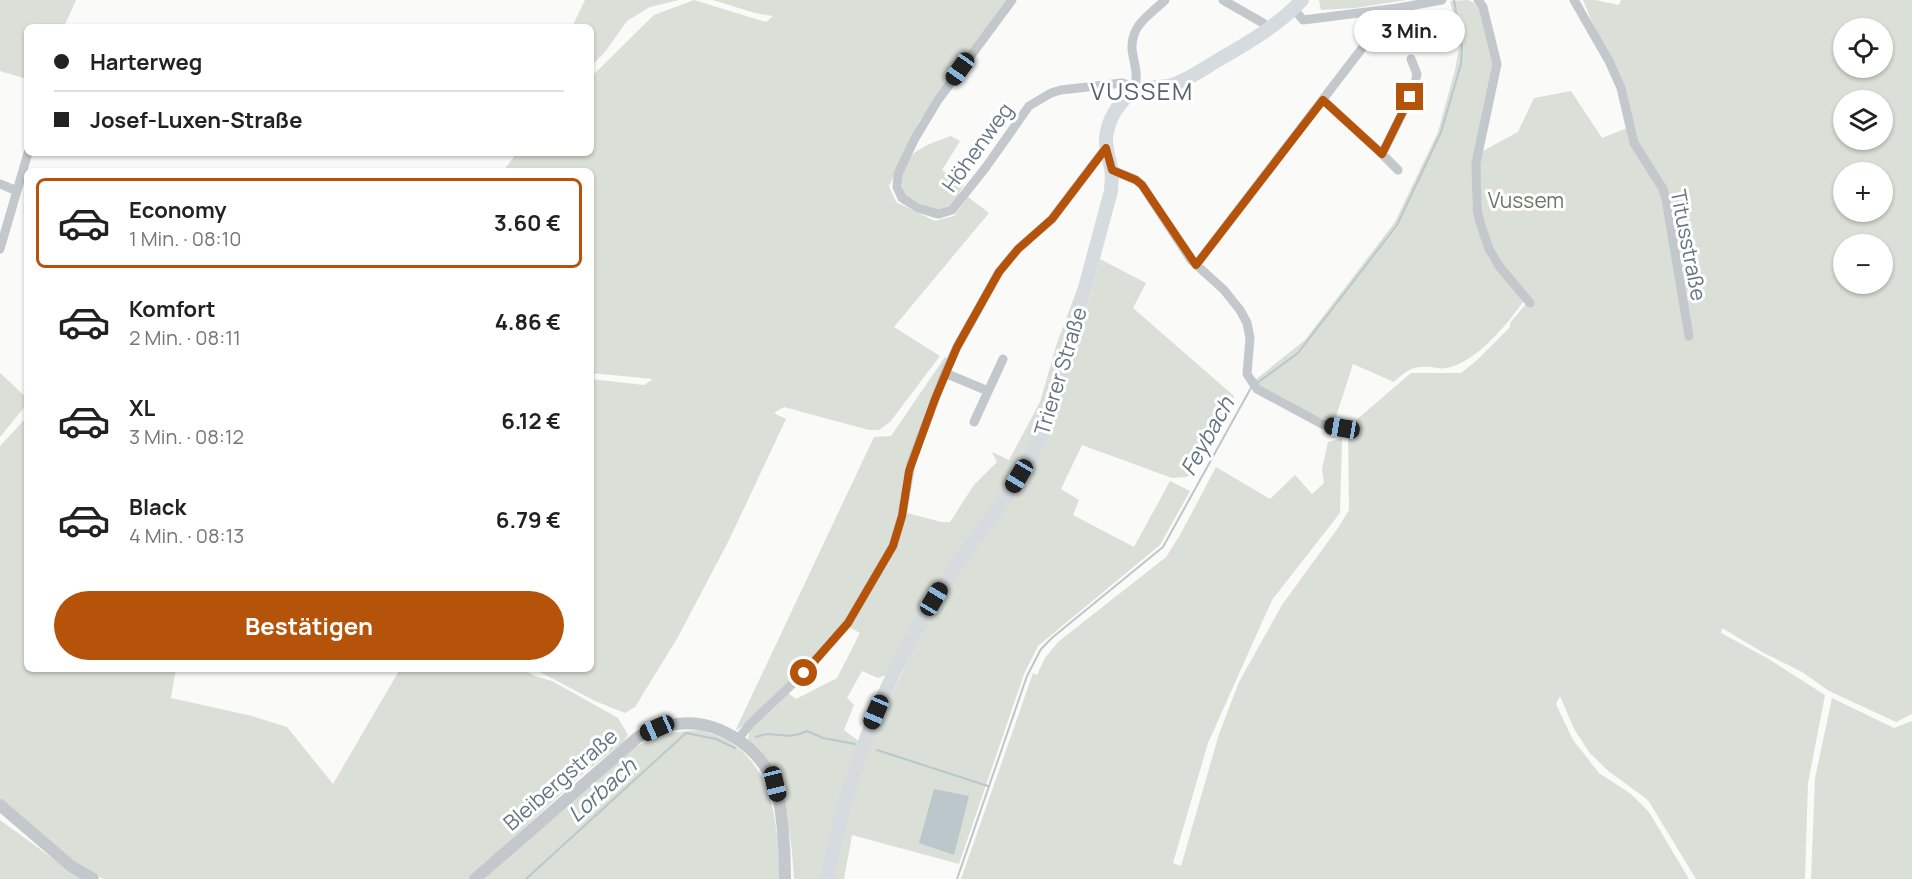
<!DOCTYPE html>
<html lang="de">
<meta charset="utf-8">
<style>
:root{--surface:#fff;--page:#f2f2f2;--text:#222;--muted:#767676;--line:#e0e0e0;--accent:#b45309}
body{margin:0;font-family:Manrope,sans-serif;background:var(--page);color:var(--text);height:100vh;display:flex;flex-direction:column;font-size:22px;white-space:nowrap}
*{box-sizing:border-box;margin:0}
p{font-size:20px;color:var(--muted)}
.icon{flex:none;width:33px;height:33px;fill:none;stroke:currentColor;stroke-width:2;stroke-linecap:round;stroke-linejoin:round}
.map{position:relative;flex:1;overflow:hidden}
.sheet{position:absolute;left:24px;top:168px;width:570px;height:504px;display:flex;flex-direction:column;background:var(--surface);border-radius:9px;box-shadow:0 2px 4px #0004}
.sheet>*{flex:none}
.hud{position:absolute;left:24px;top:24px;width:570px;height:132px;border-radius:9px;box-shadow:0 2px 4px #0004;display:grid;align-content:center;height:132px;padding:0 30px;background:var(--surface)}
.fabs{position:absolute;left:1833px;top:18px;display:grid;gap:12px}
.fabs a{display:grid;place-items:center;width:60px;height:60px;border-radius:50%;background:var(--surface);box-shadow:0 2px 4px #0004;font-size:30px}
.end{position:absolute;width:27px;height:27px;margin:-14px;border:8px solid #b45309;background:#fff;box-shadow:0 0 0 3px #fff}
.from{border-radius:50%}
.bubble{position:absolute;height:42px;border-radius:21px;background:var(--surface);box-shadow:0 2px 4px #0004;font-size:20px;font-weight:700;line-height:42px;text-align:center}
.car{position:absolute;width:18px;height:36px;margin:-18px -9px;border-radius:8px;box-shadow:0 0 4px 2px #0007;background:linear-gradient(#222 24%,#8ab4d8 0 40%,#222 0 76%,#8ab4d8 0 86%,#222 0)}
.hud b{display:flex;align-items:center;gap:21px;height:57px;font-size:22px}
.hud b+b{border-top:2px solid var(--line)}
.hud i{width:15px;height:15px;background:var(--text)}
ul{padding:10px 0 0;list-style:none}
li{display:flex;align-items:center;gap:18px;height:90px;margin:0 12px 9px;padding:0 18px;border:3px solid transparent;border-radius:9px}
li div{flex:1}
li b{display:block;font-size:22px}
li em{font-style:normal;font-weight:700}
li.on{border-color:var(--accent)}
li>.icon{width:54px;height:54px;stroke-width:1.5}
.button{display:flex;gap:12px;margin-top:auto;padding:12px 30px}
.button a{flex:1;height:69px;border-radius:36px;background:var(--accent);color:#fff;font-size:24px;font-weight:700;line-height:69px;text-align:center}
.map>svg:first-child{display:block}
.green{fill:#dadfd7;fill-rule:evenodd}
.water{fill:#bbc7cb}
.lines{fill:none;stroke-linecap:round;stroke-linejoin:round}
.stream{stroke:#bbc7cb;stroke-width:2}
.minor{stroke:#c3c8cc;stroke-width:9}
.tertiary{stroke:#c3c8cc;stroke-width:12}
.secondary{stroke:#d6dbdf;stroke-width:14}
.route{stroke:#b45309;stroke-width:8}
.labels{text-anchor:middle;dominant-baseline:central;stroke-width:6;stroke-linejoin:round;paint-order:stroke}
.street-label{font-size:21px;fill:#657683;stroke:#fff}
.park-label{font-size:21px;fill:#687a64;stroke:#fff}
.water-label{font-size:22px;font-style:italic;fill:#60757c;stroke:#fff}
.quarter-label{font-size:24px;letter-spacing:1.5px;fill:#57646e;stroke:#fff}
</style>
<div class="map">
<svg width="1912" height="879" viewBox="0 0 1912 879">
<rect width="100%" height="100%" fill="#fafaf8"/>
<!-- green -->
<path class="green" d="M0 0H76L64 27H27V79L0 71Z
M585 0H679L650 7 627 21 605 52 591 66V27H572Z
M694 0 766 22 773 16 755 13 713 0H1007L919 122 889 186 896 202 935 221 954 216 968 197 989 213 894 327 940 356 890 422 879 430H869L784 407 774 413 786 419 729 540 678 637 635 707 625 713 595 701 538 671 530 669H591V379L644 385 653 379 591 373V171H503L517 153H591V77L654 15Z
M1319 0H1406L1355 8 1321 10Z
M1468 0 1474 3 1480 10 1494 65 1473 163 1472 206 1489 259 1524 301C1506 325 1476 363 1446 368 1442 369 1436 368 1432 367 1412 366 1409 369 1394 382L1353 364 1334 423C1312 414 1268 401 1255 380L1305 340 1395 222 1438 132 1455 70 1460 41 1450 1Z
M1583 0H1595L1619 5 1621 0H1912V714L1896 722 1829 691 1802 672 1762 652 1722 628 1721 633 1767 658 1825 695 1808 783 1805 879H1696L1648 800 1607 770 1589 752 1574 729 1560 696 1556 704 1573 740 1599 773 1631 794 1649 812 1689 879H961L1033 673 1037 675 1045 658 1058 642 1166 557 1180 535 1216 467 1270 499 1295 475 1312 494 1324 483 1322 469 1328 442 1342 438 1340 513 1272 600 1208 743 1173 863 1181 866 1219 734 1239 682 1282 605 1338 528 1349 510 1348 427 1411 373H1461L1476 361 1510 327V323L1529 300 1490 248 1482 221 1478 192 1481 152 1518 132 1534 98 1571 91 1602 138 1627 128 1613 72ZM1844 28H1882V68H1844ZM1844 100H1882V140H1844ZM1844 172H1882V212H1844ZM1844 244H1882V284H1844Z
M951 136 960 141 942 170 964 185 950 208 936 211 904 196C903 190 901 182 902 176 904 151 931 143 951 136Z
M1100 259 1146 283 1133 308 1234 396 1191 472 1187 477 1172 478 1082 445 1061 489 1079 500 1073 515 1134 547 1170 481 1190 491 1160 545 1038 646 1024 674 959 864 852 835 844 879H833L845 824 874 733 920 635 948 585 997 517 1023 486 1058 410 1075 354Z
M1084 271 1035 440 889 674 878 678 862 671 847 698 854 705 844 730 861 743 822 879H794L792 853 787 812 748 739C748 724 777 703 788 693L796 699 837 678 860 633 849 627 896 546 907 513 941 522H950L974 485 997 462 992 452 1009 460 1040 402 1057 343Z
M945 357 948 359 928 405 908 461 903 481 902 502 890 544 844 622 797 675 743 726 735 731 874 437 891 436Z
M0 373 27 398V404L0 437Z
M27 417V669H176L171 698 252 716 287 727 333 784 400 669H523L535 676 552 681 618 718 628 735 623 742 583 774 468 879H103L55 849 0 804V446Z
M1832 698 1894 728 1912 721V879H1811L1815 778Z
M701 730C711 734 723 737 731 743 777 773 777 830 780 879H484L628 751C657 734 669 732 701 730Z
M0 820 81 879H0Z"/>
<!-- water -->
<path class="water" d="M934 789 969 796 954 855 919 843Z"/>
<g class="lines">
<!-- stream -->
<path class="stream" d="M1257 383 1298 353 1397 225 1441 132 1461 64 1462 47 1454 0
M756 737C775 729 786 742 807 731L823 738 855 744
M877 750 988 786
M526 879 686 733 716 739 735 748
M957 879 1027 676 1041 649 1053 637 1163 547 1252 386"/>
<!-- minor -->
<path class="minor" d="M1012 0 938 100 914 140 898 174 897 187 902 198 918 208 934 213 939 214 952 210 986 167 1029 106 1051 93 1061 90 1122 83 1134 86
M1223 0 1263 23 1268 29
M1478 0 1483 7 1497 64 1476 163 1477 209 1480 222 1489 249 1499 266 1530 303
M1574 0 1609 61 1621 88 1634 143 1663 189 1666 199 1689 336
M1294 9 1303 20 1398 8 1442 0
M1136 91C1134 84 1137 79 1136 72 1135 64 1133 57 1132 49 1131 24 1150 15 1165 0
M1323 100 1382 154 1413 92 1417 74 1411 59
M1382 154 1398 170
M1112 170 1136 180 1142 185 1191 260 1224 290 1240 310 1247 323 1250 338 1247 374 1257 389 1322 424 1344 428
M0 184 17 191
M0 249 28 153
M1196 265 1363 47 1366 28 1364 13
M945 373 988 391
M974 422 1003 359
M738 739 751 723 804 673 848 623 893 546 902 516 911 463 945 373 957 347 999 272 1018 249 1052 219 1105 149"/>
<!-- tertiary -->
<path class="tertiary" d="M0 805 71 866 93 879
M475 879 638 737C650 731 663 726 677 724 717 718 759 747 774 783 783 806 785 853 785 879"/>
<!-- secondary -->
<path class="secondary" d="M827 879C847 775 886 673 944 584 970 543 1003 506 1027 464 1040 441 1048 417 1057 392L1111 191C1111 184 1113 175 1111 168 1107 147 1102 141 1111 119 1115 110 1123 99 1131 93 1144 84 1161 90 1175 84 1191 78 1206 67 1220 59 1249 42 1279 25 1302 0"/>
</g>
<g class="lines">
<!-- route -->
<path class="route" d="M804 673 848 623 893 546 902 516 909 471 935 399 957 347 999 272 1018 249 1052 219 1106 148 1112 170 1136 180 1142 185 1196 265 1323 100 1382 154 1410 97"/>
</g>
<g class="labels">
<!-- street labels -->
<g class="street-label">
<text transform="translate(977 147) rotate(-54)">Höhenweg</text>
<text transform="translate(1689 245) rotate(79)">Titusstraße</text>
<text transform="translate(1060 371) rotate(-73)">Trierer Straße</text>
<text transform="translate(560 779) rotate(-41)">Bleibergstraße</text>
</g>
<!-- park labels -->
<g class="park-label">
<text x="1526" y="200">Vussem</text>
</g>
<!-- water labels -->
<g class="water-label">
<text transform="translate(1207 436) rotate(-61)">Feybach</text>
<text transform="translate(602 790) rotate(-42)">Lorbach</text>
</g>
<!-- quarter labels -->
<g class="quarter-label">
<text x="1142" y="90">VUSSEM</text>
</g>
</g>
</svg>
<div class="fabs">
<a><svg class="icon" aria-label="locate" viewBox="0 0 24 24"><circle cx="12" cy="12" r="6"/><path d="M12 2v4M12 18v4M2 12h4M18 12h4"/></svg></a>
<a><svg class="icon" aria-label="layers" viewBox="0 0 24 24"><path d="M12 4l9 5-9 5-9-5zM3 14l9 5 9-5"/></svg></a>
<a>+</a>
<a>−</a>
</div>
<i class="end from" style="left:804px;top:673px"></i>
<i class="end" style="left:1410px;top:97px"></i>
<div class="bubble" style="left:1354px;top:10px;width:111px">3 Min.</div>
<i class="car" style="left:960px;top:69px;rotate:215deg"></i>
<i class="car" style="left:1342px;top:428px;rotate:280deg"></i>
<i class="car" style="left:1019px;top:476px;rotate:211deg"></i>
<i class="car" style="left:934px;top:599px;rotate:31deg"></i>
<i class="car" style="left:876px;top:712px;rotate:203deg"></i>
<i class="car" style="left:657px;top:728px;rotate:246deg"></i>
<i class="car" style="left:775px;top:784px;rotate:166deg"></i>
<div class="hud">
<b><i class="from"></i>Harterweg</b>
<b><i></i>Josef-Luxen-Straße</b>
</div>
<section class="sheet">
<ul>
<li class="on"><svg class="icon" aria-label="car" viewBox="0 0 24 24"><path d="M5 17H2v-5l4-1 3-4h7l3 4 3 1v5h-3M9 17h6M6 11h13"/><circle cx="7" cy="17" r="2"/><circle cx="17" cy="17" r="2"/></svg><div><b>Economy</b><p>1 Min. · 08:10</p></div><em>3.60 €</em></li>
<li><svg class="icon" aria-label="car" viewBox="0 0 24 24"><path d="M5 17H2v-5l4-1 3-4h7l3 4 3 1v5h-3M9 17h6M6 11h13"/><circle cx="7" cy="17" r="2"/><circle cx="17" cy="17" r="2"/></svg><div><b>Komfort</b><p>2 Min. · 08:11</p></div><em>4.86 €</em></li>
<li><svg class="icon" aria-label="car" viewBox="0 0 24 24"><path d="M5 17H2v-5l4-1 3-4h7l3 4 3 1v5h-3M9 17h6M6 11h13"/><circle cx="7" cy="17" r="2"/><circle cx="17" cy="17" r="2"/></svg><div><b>XL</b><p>3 Min. · 08:12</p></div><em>6.12 €</em></li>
<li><svg class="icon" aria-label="car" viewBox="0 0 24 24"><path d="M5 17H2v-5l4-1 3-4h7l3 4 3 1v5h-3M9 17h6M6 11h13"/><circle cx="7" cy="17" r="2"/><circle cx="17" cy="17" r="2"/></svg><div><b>Black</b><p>4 Min. · 08:13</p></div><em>6.79 €</em></li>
</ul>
<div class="button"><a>Bestätigen</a></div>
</section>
</div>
